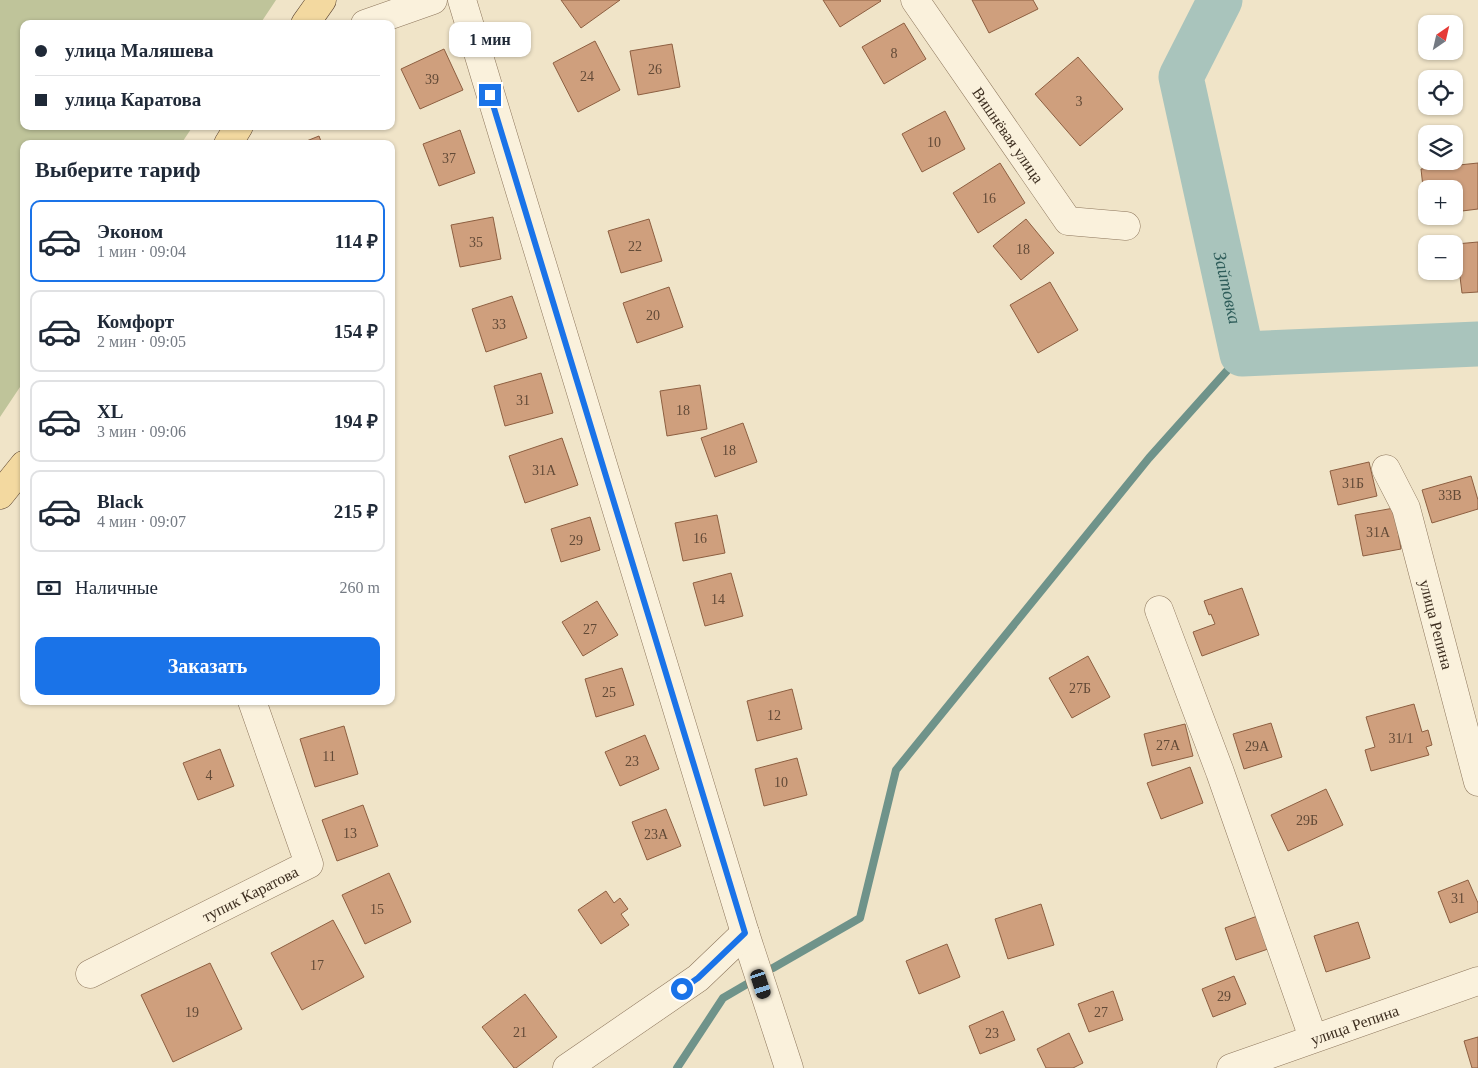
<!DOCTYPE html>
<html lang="ru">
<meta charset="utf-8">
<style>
:root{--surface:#fff;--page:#f6f6f7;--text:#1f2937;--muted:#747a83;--line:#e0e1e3;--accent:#1a73e8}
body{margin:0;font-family:"Times New Roman",serif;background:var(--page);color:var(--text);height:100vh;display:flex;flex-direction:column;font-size:19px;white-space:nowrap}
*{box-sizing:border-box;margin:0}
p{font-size:16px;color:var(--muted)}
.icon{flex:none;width:28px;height:28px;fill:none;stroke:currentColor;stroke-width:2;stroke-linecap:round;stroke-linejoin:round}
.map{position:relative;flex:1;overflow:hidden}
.sheet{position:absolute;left:20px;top:140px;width:375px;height:565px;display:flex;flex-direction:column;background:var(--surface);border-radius:10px;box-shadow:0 1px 4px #0004}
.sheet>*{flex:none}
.top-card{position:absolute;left:20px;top:20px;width:375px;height:110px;border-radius:10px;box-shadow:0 1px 4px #0004;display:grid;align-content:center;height:110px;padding:0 15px;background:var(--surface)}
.needle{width:32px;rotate:34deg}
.buttons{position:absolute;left:1418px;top:15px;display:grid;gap:10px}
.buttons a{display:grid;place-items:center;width:45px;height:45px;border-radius:10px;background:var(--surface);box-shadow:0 1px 4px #0004;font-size:25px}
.end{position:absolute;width:22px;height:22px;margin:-11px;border:6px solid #1a73e8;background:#fff;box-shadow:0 0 0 2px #fff}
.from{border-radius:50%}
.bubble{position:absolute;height:35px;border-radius:10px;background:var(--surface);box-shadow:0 1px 4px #0004;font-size:16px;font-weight:700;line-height:35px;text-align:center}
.car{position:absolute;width:15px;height:30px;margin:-15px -8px;border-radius:6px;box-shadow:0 0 4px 1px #0007;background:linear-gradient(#222 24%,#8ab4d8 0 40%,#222 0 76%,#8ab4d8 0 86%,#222 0)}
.top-card b{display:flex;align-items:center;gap:18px;height:48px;font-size:19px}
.top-card b+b{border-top:1px solid var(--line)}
.top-card i{width:12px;height:12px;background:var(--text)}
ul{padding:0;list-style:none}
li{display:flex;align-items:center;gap:15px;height:82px;margin:0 10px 8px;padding:0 5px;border:2px solid var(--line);border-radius:10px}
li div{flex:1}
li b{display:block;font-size:19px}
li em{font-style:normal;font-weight:700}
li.on{border-color:var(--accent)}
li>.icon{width:45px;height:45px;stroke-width:1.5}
h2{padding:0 15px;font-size:22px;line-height:60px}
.pay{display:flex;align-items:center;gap:12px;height:55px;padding:0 15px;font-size:19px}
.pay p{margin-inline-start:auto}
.primary-button{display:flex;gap:10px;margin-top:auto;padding:10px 15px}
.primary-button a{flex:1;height:58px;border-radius:10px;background:var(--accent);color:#fff;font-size:20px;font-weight:700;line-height:58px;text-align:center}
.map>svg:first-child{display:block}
.cemetery{fill:#bfc49a}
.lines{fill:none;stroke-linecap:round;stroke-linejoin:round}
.stream{stroke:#6f938a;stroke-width:8}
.river{stroke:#a9c4bc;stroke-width:45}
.building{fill:#cf9f7d;stroke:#8d5f41}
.minor-casing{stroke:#8d765c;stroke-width:29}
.major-casing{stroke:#5b4430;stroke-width:29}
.minor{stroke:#faf1dc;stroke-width:28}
.major{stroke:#f3d9a0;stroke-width:28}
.route{stroke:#1a73e8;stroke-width:6}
.labels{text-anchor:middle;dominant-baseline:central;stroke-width:4.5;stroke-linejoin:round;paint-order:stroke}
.number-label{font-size:14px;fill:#624a37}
.street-label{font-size:16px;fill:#3d2e20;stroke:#f7eed8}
.water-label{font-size:18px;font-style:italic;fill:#2f5d5a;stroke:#f7eed8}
</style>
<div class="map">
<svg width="1478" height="1068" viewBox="0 0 1478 1068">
<rect width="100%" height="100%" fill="#f0e4c8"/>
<!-- cemetery -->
<path class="cemetery" d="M0 0H276L260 24H24V126H193L181 144H24V381L0 417Z"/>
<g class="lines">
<!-- stream -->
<path class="stream" d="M773 968 860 918 896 770 1149 458 1242 354
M677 1068 723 998 747 984"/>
<!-- river -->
<path class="river" id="s1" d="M1220 0 1181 77 1242 354 1478 344"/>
</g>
<!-- building -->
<path class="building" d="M561 0H620L581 28Z
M823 0H880L881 1 840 27Z
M972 0H1033L1038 9 989 33Z
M904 23 926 59 884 84 862 47Z
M595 41 620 90 578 112 553 63Z
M672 44 680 87 638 95 630 51Z
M444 49 463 90 420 109 401 69Z
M1078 57 1123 109 1080 146 1035 94Z
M945 111 965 149 922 172 902 134Z
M460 130 475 173 439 186 423 144Z
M319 136 322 144H299Z
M1000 163 1025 203 978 233 953 193Z
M1478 163V209L1454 212V189H1426V214L1421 169Z
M493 217 501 259 460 267 451 225Z
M649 219 662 261 621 273 608 231Z
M1026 219 1054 253 1021 280 993 246Z
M1478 242V292L1462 293 1456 244Z
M1050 282 1078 330 1038 353 1010 305Z
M669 287 683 327 637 343 623 303Z
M512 296 527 338 486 352 472 309Z
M541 373 553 413 505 426 494 386Z
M700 385 707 429 667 436 660 391Z
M743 423 757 462 715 477 701 438Z
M562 438 578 485 525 503 509 456Z
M1369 462 1377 496 1338 505 1330 471Z
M1471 476 1478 500V509L1432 523 1422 490Z
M1394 508 1401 549 1363 556 1355 515Z
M717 515 725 553 683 561 675 523Z
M590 517 600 550 561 562 551 529Z
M731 573 743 616 705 626 693 583Z
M1242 588 1259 635 1202 656 1193 632 1215 624 1211 614 1209 615 1204 601Z
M597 601 618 635 583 656 562 622Z
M1088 656 1110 697 1072 718 1049 678Z
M622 668 634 705 596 717 585 679Z
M792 689 802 729 757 741 747 701Z
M1414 704 1422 732 1428 730 1432 745 1426 747 1429 755 1371 771 1365 750 1375 747 1366 717Z
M1271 723 1282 757 1244 769 1233 734Z
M1185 724 1193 756 1152 766 1144 734Z
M344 726 358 774 315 787 300 739Z
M645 735 659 769 620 786 605 752Z
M220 749 234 786 198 800 183 763Z
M797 758 807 795 764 806 755 769Z
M1190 767 1203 803 1161 819 1147 783Z
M1326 789 1343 825 1288 851 1271 815Z
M363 805 378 846 337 861 322 820Z
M666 809 681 846 647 860 632 822Z
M389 873 411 922 365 944 342 895Z
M1468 880 1478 903V912L1450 923 1438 892Z
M606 891 614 903 620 898 628 909 621 914 629 925 601 944 578 910Z
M1041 904 1054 945 1008 959 995 919Z
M1260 915 1271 948 1236 960 1225 928Z
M333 920 364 977 302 1010 271 953Z
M1358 922 1370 958 1326 972 1314 936Z
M947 944 960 977 919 994 906 961Z
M210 963 242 1029 173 1062 141 995Z
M1234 976 1246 1004 1213 1017 1202 989Z
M1113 991 1123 1020 1089 1032 1078 1004Z
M525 994 557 1037 516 1068H514L482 1027Z
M1003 1011 1015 1040 980 1054 969 1026Z
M1069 1033 1083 1063 1073 1068H1046L1037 1049Z
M1478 1037V1068H1472L1464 1041Z"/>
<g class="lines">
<!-- minor casing -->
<g class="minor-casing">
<g id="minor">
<path d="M462 0 745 933 789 1068"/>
<path id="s2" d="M915 0 1068 221 1126 226"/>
<path d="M365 24 433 0"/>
<path id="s3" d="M1386 469 1406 508 1478 782"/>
<path d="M1159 610 1220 772 1313 1038"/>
<path id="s4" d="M90 974 309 864 252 701"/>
<path d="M567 1068 698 978 745 933"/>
<path id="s5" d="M1231 1068 1478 981"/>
</g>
</g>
<!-- major casing -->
<g class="major-casing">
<path id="major" d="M305 24 322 0
M228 144 239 126
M0 495 24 465"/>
</g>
<!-- minor -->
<use href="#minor" class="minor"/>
<!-- major -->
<use href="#major" class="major"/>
</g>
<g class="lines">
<!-- route -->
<path class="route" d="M490 95 745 933 698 978 682 989"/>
</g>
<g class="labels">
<!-- number labels -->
<g class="number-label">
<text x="894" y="53">8</text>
<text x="655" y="69">26</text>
<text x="587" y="76">24</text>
<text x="432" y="79">39</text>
<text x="1079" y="101">3</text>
<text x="934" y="142">10</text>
<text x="449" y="158">37</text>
<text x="989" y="198">16</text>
<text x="476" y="242">35</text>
<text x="635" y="246">22</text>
<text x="1023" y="249">18</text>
<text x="653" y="315">20</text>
<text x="499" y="324">33</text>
<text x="523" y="400">31</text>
<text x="683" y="410">18</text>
<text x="729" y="450">18</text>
<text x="544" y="470">31А</text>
<text x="1353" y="483">31Б</text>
<text x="1450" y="495">33В</text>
<text x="1378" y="532">31А</text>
<text x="700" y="538">16</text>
<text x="576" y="540">29</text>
<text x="718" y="599">14</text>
<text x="590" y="629">27</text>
<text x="1080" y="688">27Б</text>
<text x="609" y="692">25</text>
<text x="774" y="715">12</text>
<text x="1401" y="738">31/1</text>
<text x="1168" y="745">27А</text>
<text x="1257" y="746">29А</text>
<text x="329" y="756">11</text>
<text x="632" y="761">23</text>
<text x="209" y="775">4</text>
<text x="781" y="782">10</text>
<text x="1307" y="820">29Б</text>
<text x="350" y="833">13</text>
<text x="656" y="834">23А</text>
<text x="1458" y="898">31</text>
<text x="377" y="909">15</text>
<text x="317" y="965">17</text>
<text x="1224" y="996">29</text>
<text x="192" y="1012">19</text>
<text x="1101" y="1012">27</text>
<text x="520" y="1032">21</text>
<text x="992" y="1033">23</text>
</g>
<!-- street labels -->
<g class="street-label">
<text stroke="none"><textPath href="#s2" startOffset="164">Вишнёвая улица</textPath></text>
<text stroke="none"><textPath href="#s3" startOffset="164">улица Репина</textPath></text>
<text stroke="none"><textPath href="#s4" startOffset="179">тупик Каратова</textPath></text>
<text stroke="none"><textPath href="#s5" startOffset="131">улица Репина</textPath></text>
</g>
<!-- water labels -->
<g class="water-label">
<text stroke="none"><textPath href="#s1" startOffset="302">Зайтовка</textPath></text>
</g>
</g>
</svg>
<div class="buttons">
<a><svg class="needle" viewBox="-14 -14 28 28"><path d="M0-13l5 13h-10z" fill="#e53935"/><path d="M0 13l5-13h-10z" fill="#747a83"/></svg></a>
<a><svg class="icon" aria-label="locate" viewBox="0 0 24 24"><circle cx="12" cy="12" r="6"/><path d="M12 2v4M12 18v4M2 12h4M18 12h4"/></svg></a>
<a><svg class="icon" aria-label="layers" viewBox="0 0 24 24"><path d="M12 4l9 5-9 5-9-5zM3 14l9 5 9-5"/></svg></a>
<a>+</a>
<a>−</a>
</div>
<i class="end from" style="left:682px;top:989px"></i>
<i class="end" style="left:490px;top:95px"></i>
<div class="bubble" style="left:449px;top:22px;width:82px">1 мин</div>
<i class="car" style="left:761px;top:984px;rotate:162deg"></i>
<div class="top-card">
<b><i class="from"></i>улица Маляшева</b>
<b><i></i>улица Каратова</b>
</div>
<section class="sheet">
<h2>Выберите тариф</h2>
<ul>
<li class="on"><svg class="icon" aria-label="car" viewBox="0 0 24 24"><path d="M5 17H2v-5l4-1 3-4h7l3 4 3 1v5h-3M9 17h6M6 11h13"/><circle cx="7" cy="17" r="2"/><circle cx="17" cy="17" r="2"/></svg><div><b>Эконом</b><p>1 мин · 09:04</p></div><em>114 ₽</em></li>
<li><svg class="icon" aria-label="car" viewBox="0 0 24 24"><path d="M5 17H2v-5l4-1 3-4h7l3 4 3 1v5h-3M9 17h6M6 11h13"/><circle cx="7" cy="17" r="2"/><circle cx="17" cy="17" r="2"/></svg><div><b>Комфорт</b><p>2 мин · 09:05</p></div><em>154 ₽</em></li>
<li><svg class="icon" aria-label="car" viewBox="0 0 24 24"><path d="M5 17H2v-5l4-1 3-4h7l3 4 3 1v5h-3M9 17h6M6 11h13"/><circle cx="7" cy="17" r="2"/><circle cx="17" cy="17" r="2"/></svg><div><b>XL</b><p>3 мин · 09:06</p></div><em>194 ₽</em></li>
<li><svg class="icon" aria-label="car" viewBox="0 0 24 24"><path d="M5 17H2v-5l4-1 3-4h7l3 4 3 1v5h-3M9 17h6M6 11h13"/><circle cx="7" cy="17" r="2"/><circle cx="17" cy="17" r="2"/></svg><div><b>Black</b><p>4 мин · 09:07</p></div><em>215 ₽</em></li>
</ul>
<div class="pay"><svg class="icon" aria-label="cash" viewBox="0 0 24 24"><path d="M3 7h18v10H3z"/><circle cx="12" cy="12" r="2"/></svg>Наличные<p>260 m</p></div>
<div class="primary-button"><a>Заказать</a></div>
</section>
</div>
